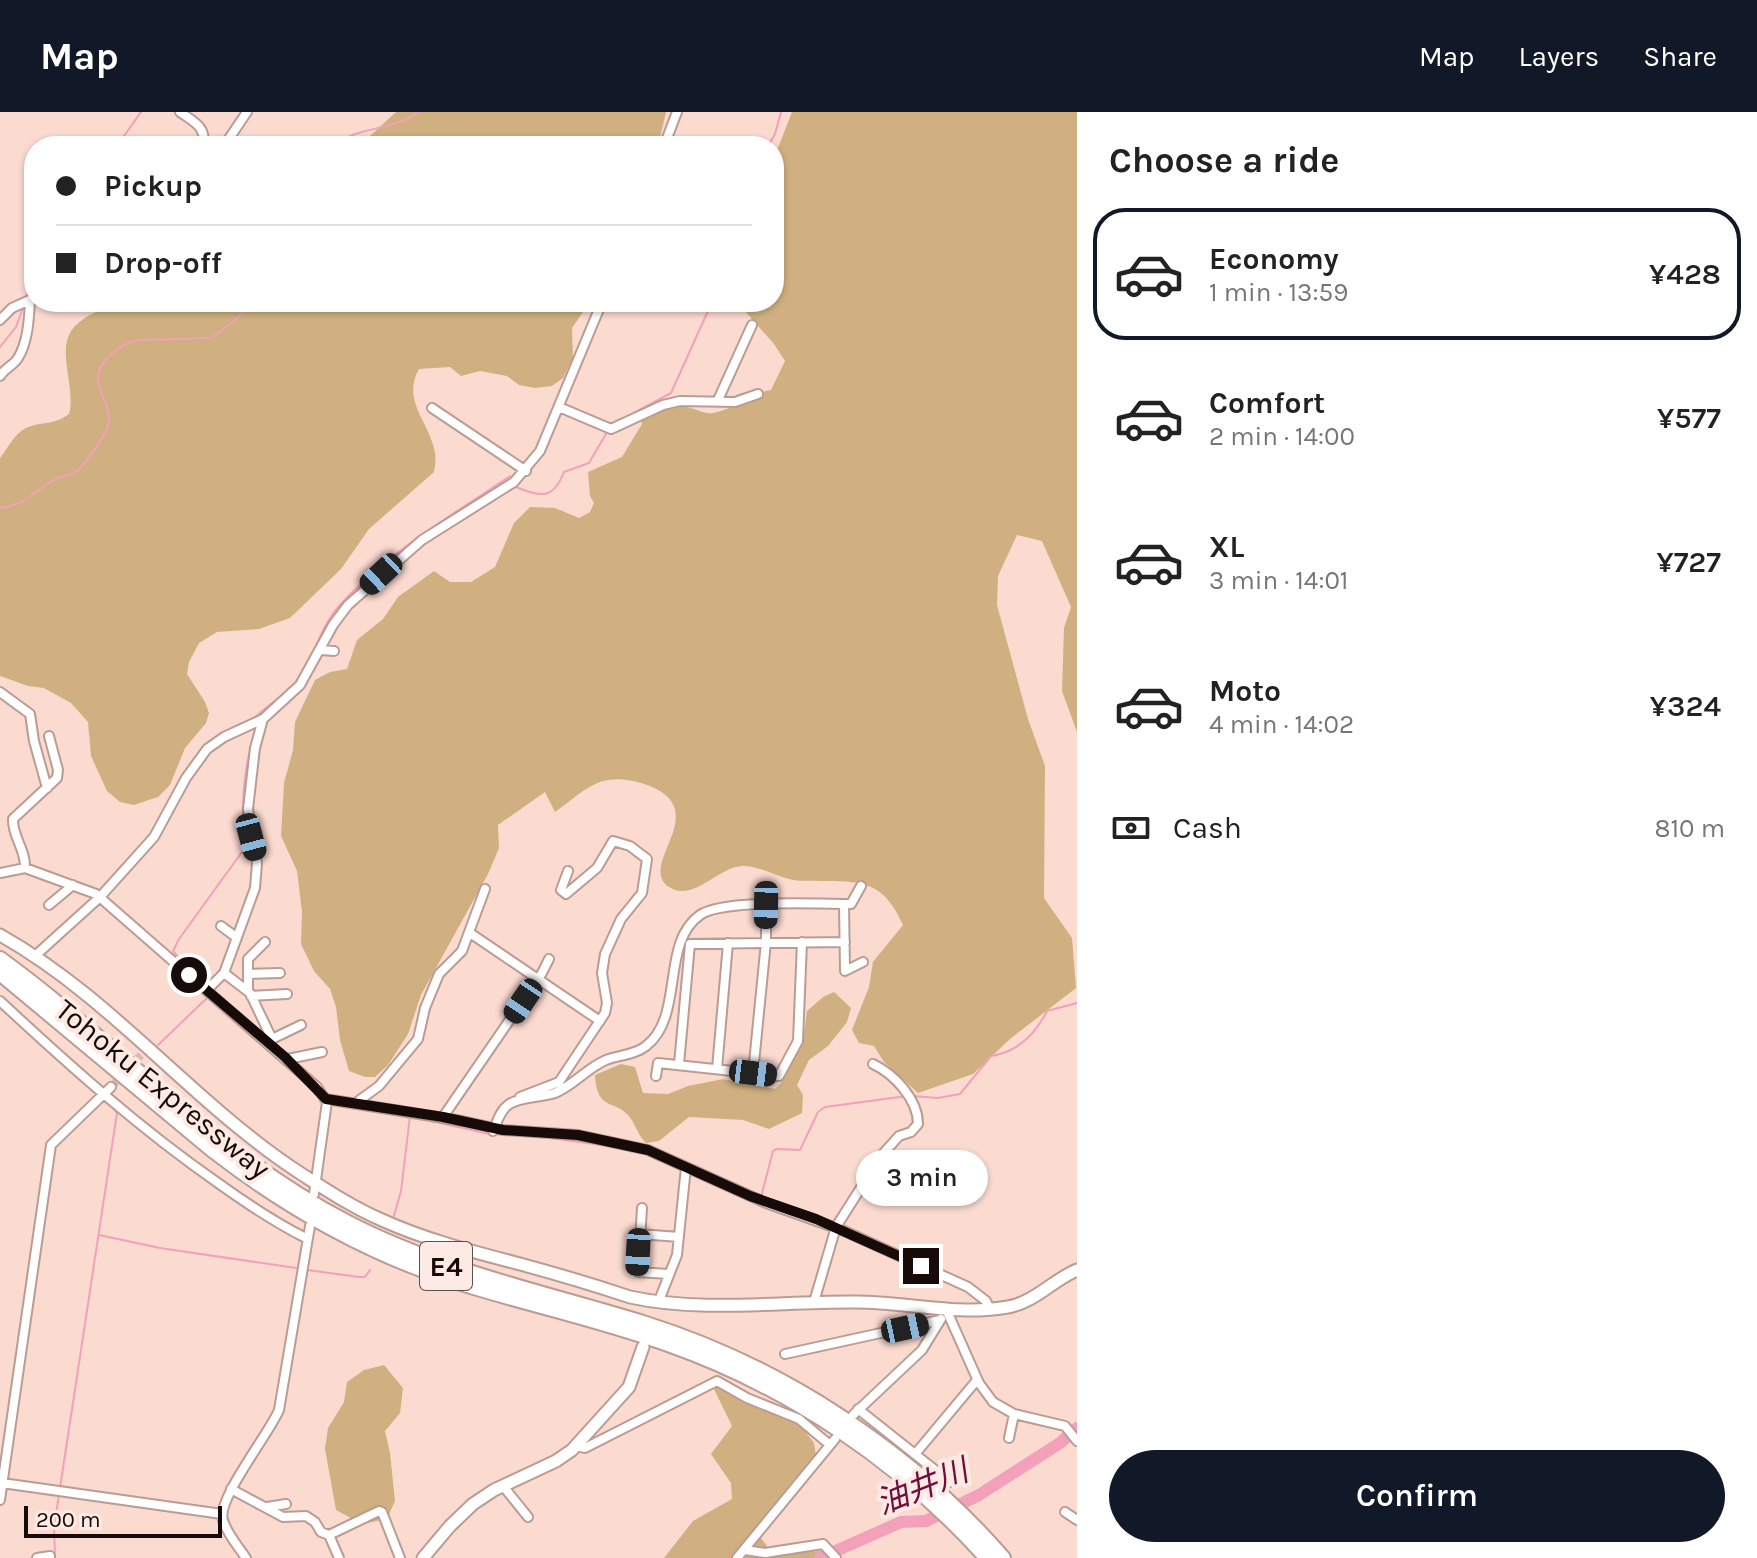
<!DOCTYPE html>
<meta charset="utf-8">
<style>
:root{--surface:#fff;--page:#f2f2f2;--text:#222;--muted:#767676;--line:#e0e0e0;--accent:#111827}
body{margin:0;font-family:Karla,"Noto Sans JP",sans-serif;background:var(--page);color:var(--text);height:100vh;display:flex;flex-direction:column;font-size:30px;white-space:nowrap}
*{box-sizing:border-box;margin:0}
p{font-size:26px;color:var(--muted)}
.icon{flex:none;width:44px;height:44px;fill:none;stroke:currentColor;stroke-width:2;stroke-linecap:round;stroke-linejoin:round}
.map{position:relative;flex:1;overflow:hidden}
.drawer{display:flex;flex-direction:column;background:var(--surface);width:680px}
.drawer>*{flex:none}
.top-card{position:absolute;left:24px;top:24px;width:760px;height:176px;border-radius:32px;box-shadow:0 2px 6px #0004;display:grid;align-content:center;height:176px;padding:0 32px;background:var(--surface)}
.scale{position:absolute;left:24px;bottom:20px;width:198px;box-sizing:border-box;padding-left:8px;border:4px solid #160b08;border-top:0;font-size:22px;line-height:28px;white-space:nowrap;color:#160b08;-webkit-text-stroke:6px #feeae4;paint-order:stroke}
.end{position:absolute;width:36px;height:36px;margin:-18px;border:10px solid #160b08;background:#fff;box-shadow:0 0 0 4px #fff}
.from{border-radius:50%}
.bubble{position:absolute;height:56px;border-radius:28px;background:var(--surface);box-shadow:0 2px 6px #0004;font-size:26px;font-weight:600;line-height:56px;text-align:center}
.car{position:absolute;width:24px;height:48px;margin:-24px -12px;border-radius:10px;box-shadow:0 0 6px 2px #0007;background:linear-gradient(#222 24%,#8ab4d8 0 40%,#222 0 76%,#8ab4d8 0 86%,#222 0)}
.top-card b{display:flex;align-items:center;gap:28px;height:76px;font-size:30px}
.top-card b+b{border-top:2px solid var(--line)}
.top-card i{width:20px;height:20px;background:var(--text)}
ul{padding:0;list-style:none}
li{display:flex;align-items:center;gap:24px;height:132px;margin:0 16px 12px;padding:0 16px;border:4px solid transparent;border-radius:32px}
li div{flex:1}
li b{display:block;font-size:30px}
li em{font-style:normal;font-weight:600}
li.current{border-color:var(--accent)}
li>.icon{width:72px;height:72px;stroke-width:1.5}
h2{padding:0 32px;font-size:36px;line-height:96px}
.pay{display:flex;align-items:center;gap:20px;height:88px;padding:0 32px;font-size:30px}
.pay p{margin-inline-start:auto}
.primary-button{display:flex;gap:16px;margin-top:auto;padding:16px 32px}
.primary-button a{flex:1;height:92px;border-radius:48px;background:var(--accent);color:#fff;font-size:32px;font-weight:600;line-height:92px;text-align:center}
header{display:flex;align-items:center;gap:48px;box-sizing:border-box;height:112px;padding:0 40px;background:var(--accent);color:#fff}
header strong{font-size:38px}
nav{display:flex;gap:44px;margin-inline-start:auto;font-size:28px}
main{display:flex;flex:1;min-height:0}
.map>svg:first-child{display:block}
.green{fill:#d0b081}
.lines{fill:none;stroke-linecap:round;stroke-linejoin:round}
.stream{stroke:#f3a0ba;stroke-width:2}
.river{stroke:#f3a0ba;stroke-width:12}
.street-tunnel{stroke:#d9bbb2;stroke-width:8;stroke-dasharray:8 4;stroke-linecap:butt}
.street-casing{stroke:#bb9c93;stroke-width:12}
.secondary-casing{stroke:#bb9c93;stroke-width:15}
.highway-casing{stroke:#bb9c93;stroke-width:18}
.street{stroke:#fff;stroke-width:8}
.secondary{stroke:#fff;stroke-width:11}
.highway{stroke:#fff;stroke-width:14}
.route{stroke:#160b08;stroke-width:10}
.labels{text-anchor:middle;dominant-baseline:central;stroke-width:8;stroke-linejoin:round;paint-order:stroke}
.shield{fill:#feeae4;stroke:#5c4e4a;stroke-width:2}
.shield-label{font-size:28px;font-weight:bold;fill:#160b08}
.street-label{font-size:30px;fill:#160b08;stroke:#feeae4}
.water-label{font-size:32px;font-style:italic;fill:#700f3c;stroke:#feeae4}
</style>
<header>
<strong>Map</strong>
<nav><a>Map</a><a>Layers</a><a>Share</a></nav>
</header>
<main>
<div class="map">
<svg width="1077" height="1446" viewBox="0 0 1077 1446">
<rect width="100%" height="100%" fill="#fbdad0"/>
<!-- green -->
<path class="green" d="M396 0H666L658 34H359Z
M792 0H1077V620L1062 579 1064 516 1071 495 1042 429 1017 423 998 464 997 493 1028 607 1045 654 1044 786 1072 826 1076 876 1010 927 973 962 918 981 884 950 874 934 859 931 852 918 869 875 873 850 903 813C884 770 864 769 820 769 810 768 799 770 789 767 775 764 757 753 742 754 718 755 693 791 669 775 635 752 720 695 641 671 599 659 587 677 555 700L545 680 498 713 499 736 488 762 421 883 408 922 388 953 375 965H365L349 959 340 928 336 895 330 877 314 859 301 832 302 800 297 759 281 724 284 671 293 638 295 610 315 568 330 560 347 557 357 528 383 507 398 485 434 459 450 470H471L495 455 514 411 530 395 555 396 579 406 590 400 594 391 590 384 588 360 622 345 642 312 641 308C661 297 671 290 694 297 700 299 706 302 713 301 735 297 749 281 771 278L785 249 774 232 737 190H774V46Z
M199 190H590L572 216 573 246 563 266 552 274 535 276 519 273 507 264 480 259 461 264 450 255 419 257C401 289 430 310 435 341 436 347 435 354 434 360L369 417 341 457 290 506 259 517 217 520 199 531 189 550 187 562 205 590 209 601 206 611 185 636 170 673 158 685 134 693 120 690 107 679 91 644 88 610 71 591 44 576 28 574 0 564V346C8 336 14 322 26 316 41 309 53 314 69 302 76 278 58 242 70 221 73 214 82 208 88 204 106 195 123 191 143 191 163 192 180 198 199 190Z
M834 880 851 896 847 910 828 934 809 948 797 973 803 983 802 1001 769 1017 743 1008 689 1005 659 1029 646 1031C637 1022 636 1013 629 1004 615 987 597 1000 595 963L621 952 635 955 643 981 668 982 688 974 723 967 775 977 781 971 804 922 807 899 823 885Z
M384 1253 403 1276 400 1301 385 1319 390 1341 395 1389 387 1407 362 1412 336 1398 325 1337 328 1316 344 1290 347 1270 364 1258Z
M727 1269 793 1303 814 1331 817 1351 757 1421 774 1443 820 1439 830 1446H664L693 1409 732 1387 731 1371 711 1342 732 1314 712 1273Z"/>
<g class="lines">
<!-- stream -->
<path class="stream" d="M117 34 141 0
M334 34C358 13 392 20 418 0
M768 34 775 22 781 0
M26 187 34 158
M0 235 16 215 24 193
M619 309 671 281 712 190
M516 375C542 385 553 388 564 360L589 351 607 320
M0 396C26 393 33 380 54 368 61 364 70 363 77 359 85 353 106 323 108 313 112 298 101 284 98 271 95 250 120 232 137 228L211 226 233 210 253 190
M252 608C266 594 288 582 301 563 315 541 322 513 339 494 388 440 451 404 510 364
M207 871 182 850 173 839 179 827 247 733C239 708 244 651 254 627
M158 933 207 886
M913 984 938 986 960 982 991 944C1017 940 1035 923 1047 899L1077 891
M417 1006 490 1022 536 1024
M543 1025 616 1035
M622 1036 648 1043
M761 1085 773 1039 777 1037 800 1038 818 1000 825 995 907 984
M393 1107 401 1079 410 1004
M99 1123 160 1136 296 1156
M307 1158 359 1165H365L370 1158
M60 1376 117 1001 111 993
M55 1446 54 1414 59 1383"/>
<!-- river -->
<path class="river" d="M820 1446 901 1410 926 1409 979 1383 1060 1331 1077 1316"/>
<!-- street-tunnel -->
<path class="street-tunnel" d="M111 975 141 943"/>
<!-- street casing -->
<g class="street-casing">
<path id="street" d="M180 0C194 10 207 15 203 34
M224 34 247 0
M664 34 677 0
M0 208 12 196 32 187
M0 264C5 256 14 253 18 246 28 230 29 207 30 189
M718 288 752 213
M559 295 611 317 663 293 680 289 735 290 758 282
M432 296 526 359
M321 538 334 539
M0 580 30 602 34 629 47 676
M25 756C26 738 12 724 13 707L57 666 58 658 49 624
M0 761 25 756 96 782 317 975 327 990 314 1082
M844 792 845 859 863 850
M49 793 73 773
M221 814 236 825
M470 821 600 909
M36 843 100 785 154 725 186 666 207 637 224 625 263 607 300 573 333 513 348 493 422 428 514 370 540 339 602 190
M224 861 250 881 272 927 271 933
M248 862 280 861
M207 878 224 861 255 776 257 751 248 697 255 636 263 607
M248 878V847L265 830
M251 884 287 882
M0 889C70 954 139 1016 218 1071 246 1091 275 1111 306 1126
M272 927 301 913
M288 947 322 940
M679 952 690 832 845 830
M717 957 728 831
M753 961 766 830V793
M656 964 658 951 779 964 798 929 802 830
M520 985 559 970 605 901 607 891 602 861 605 842 621 807 642 781 647 747 630 734 613 729 597 756 566 782 561 778 568 759
M326 987 462 1009 503 1018 578 1023 648 1038 766 1091 842 1118 968 1175 986 1189 990 1197
M357 990 379 974 418 927 425 896 439 862 462 839 485 777
M443 1005 542 861 549 847
M493 1019C497 1010 500 999 508 993 520 984 541 986 555 981 574 973 587 956 606 948 619 943 635 943 646 934 685 904 660 831 700 803 723 787 819 792 851 792L861 774
M642 1096 638 1160 668 1162
M639 1122 679 1125
M814 1190 836 1115 881 1044 899 1024 911 1020 918 1012C918 987 894 962 873 952
M658 1191 677 1143 686 1055
M946 1197 979 1271 993 1290 1014 1302 1065 1314 1077 1329
M785 1242 940 1208
M858 1297 950 1370
M853 1303 922 1238 941 1207
M1009 1326 1014 1302
M576 1334 585 1336 717 1269 747 1286 799 1307 830 1333
M916 1341 977 1268
M2 1371 222 1402
M503 1374 528 1405
M231 1377 283 1405 306 1404 315 1410 321 1420 329 1423 379 1399 382 1400 400 1446
M0 1388 51 1033 111 975
M267 1395 286 1392
M1065 1400 1077 1408
M329 1423 339 1446
M745 1438 765 1441 823 1432 836 1446
M37 1446 50 1444
M246 1446C238 1434 227 1422 223 1408 216 1388 269 1322 279 1298L310 1114
M737 1446 835 1327"/>
</g>
<!-- secondary casing -->
<g class="secondary-casing">
<path id="secondary" d="M0 823C114 887 194 993 303 1063 328 1079 354 1096 382 1108 426 1128 474 1140 520 1152 557 1162 594 1173 630 1185 704 1201 781 1189 856 1190 906 1190 957 1204 1008 1195 1035 1190 1053 1168 1077 1158
M423 1446 450 1414 473 1392 494 1378 556 1349 572 1338 629 1275 643 1235"/>
</g>
<!-- highway casing -->
<g class="highway-casing">
<path id="highway" d="M0 847C118 933 215 1042 346 1110 440 1159 542 1180 643 1211 780 1254 908 1337 1003 1446
M0 861 214 1039C289 1097 373 1144 464 1172 532 1193 601 1208 668 1232 790 1275 901 1350 987 1446"/>
</g>
<!-- street -->
<use href="#street" class="street"/>
<!-- secondary -->
<use href="#secondary" class="secondary"/>
<!-- highway -->
<use href="#highway" class="highway"/>
</g>
<g class="lines">
<!-- route -->
<path class="route" d="M189 863 285 945 326 987 443 1005 503 1018 578 1023 648 1038 750 1084 816 1107 921 1154"/>
</g>
<g class="labels">
<!-- shield labels -->
<rect class="shield" x="420" y="1130" width="52" height="48" rx="6"/>
<g class="shield-label">
<text x="446" y="1154">E4</text>
</g>
<!-- street labels -->
<g class="street-label">
<text transform="translate(163 977) rotate(39)">Tohoku Expressway</text>
</g>
<!-- water labels -->
<g class="water-label">
<text transform="translate(922 1375) rotate(-22)">油井川</text>
</g>
</g>
</svg>
<div class="scale">200 m</div>
<i class="end from" style="left:189px;top:863px"></i>
<i class="end" style="left:921px;top:1154px"></i>
<div class="bubble" style="left:856px;top:1038px;width:132px">3 min</div>
<i class="car" style="left:381px;top:462px;rotate:227deg"></i>
<i class="car" style="left:251px;top:725px;rotate:165deg"></i>
<i class="car" style="left:766px;top:793px;rotate:181deg"></i>
<i class="car" style="left:523px;top:889px;rotate:214deg"></i>
<i class="car" style="left:753px;top:961px;rotate:97deg"></i>
<i class="car" style="left:638px;top:1140px;rotate:183deg"></i>
<i class="car" style="left:905px;top:1216px;rotate:78deg"></i>
<div class="top-card">
<b><i class="from"></i>Pickup</b>
<b><i></i>Drop-off</b>
</div>
</div>
<section class="drawer">
<h2>Choose a ride</h2>
<ul>
<li class="current"><svg class="icon" aria-label="car" viewBox="0 0 24 24"><path d="M5 17H2v-5l4-1 3-4h7l3 4 3 1v5h-3M9 17h6M6 11h13"/><circle cx="7" cy="17" r="2"/><circle cx="17" cy="17" r="2"/></svg><div><b>Economy</b><p>1 min · 13:59</p></div><em>¥428</em></li>
<li><svg class="icon" aria-label="car" viewBox="0 0 24 24"><path d="M5 17H2v-5l4-1 3-4h7l3 4 3 1v5h-3M9 17h6M6 11h13"/><circle cx="7" cy="17" r="2"/><circle cx="17" cy="17" r="2"/></svg><div><b>Comfort</b><p>2 min · 14:00</p></div><em>¥577</em></li>
<li><svg class="icon" aria-label="car" viewBox="0 0 24 24"><path d="M5 17H2v-5l4-1 3-4h7l3 4 3 1v5h-3M9 17h6M6 11h13"/><circle cx="7" cy="17" r="2"/><circle cx="17" cy="17" r="2"/></svg><div><b>XL</b><p>3 min · 14:01</p></div><em>¥727</em></li>
<li><svg class="icon" aria-label="car" viewBox="0 0 24 24"><path d="M5 17H2v-5l4-1 3-4h7l3 4 3 1v5h-3M9 17h6M6 11h13"/><circle cx="7" cy="17" r="2"/><circle cx="17" cy="17" r="2"/></svg><div><b>Moto</b><p>4 min · 14:02</p></div><em>¥324</em></li>
</ul>
<div class="pay"><svg class="icon" aria-label="cash" viewBox="0 0 24 24"><path d="M3 7h18v10H3z"/><circle cx="12" cy="12" r="2"/></svg>Cash<p>810 m</p></div>
<div class="primary-button"><a>Confirm</a></div>
</section>
</main>
